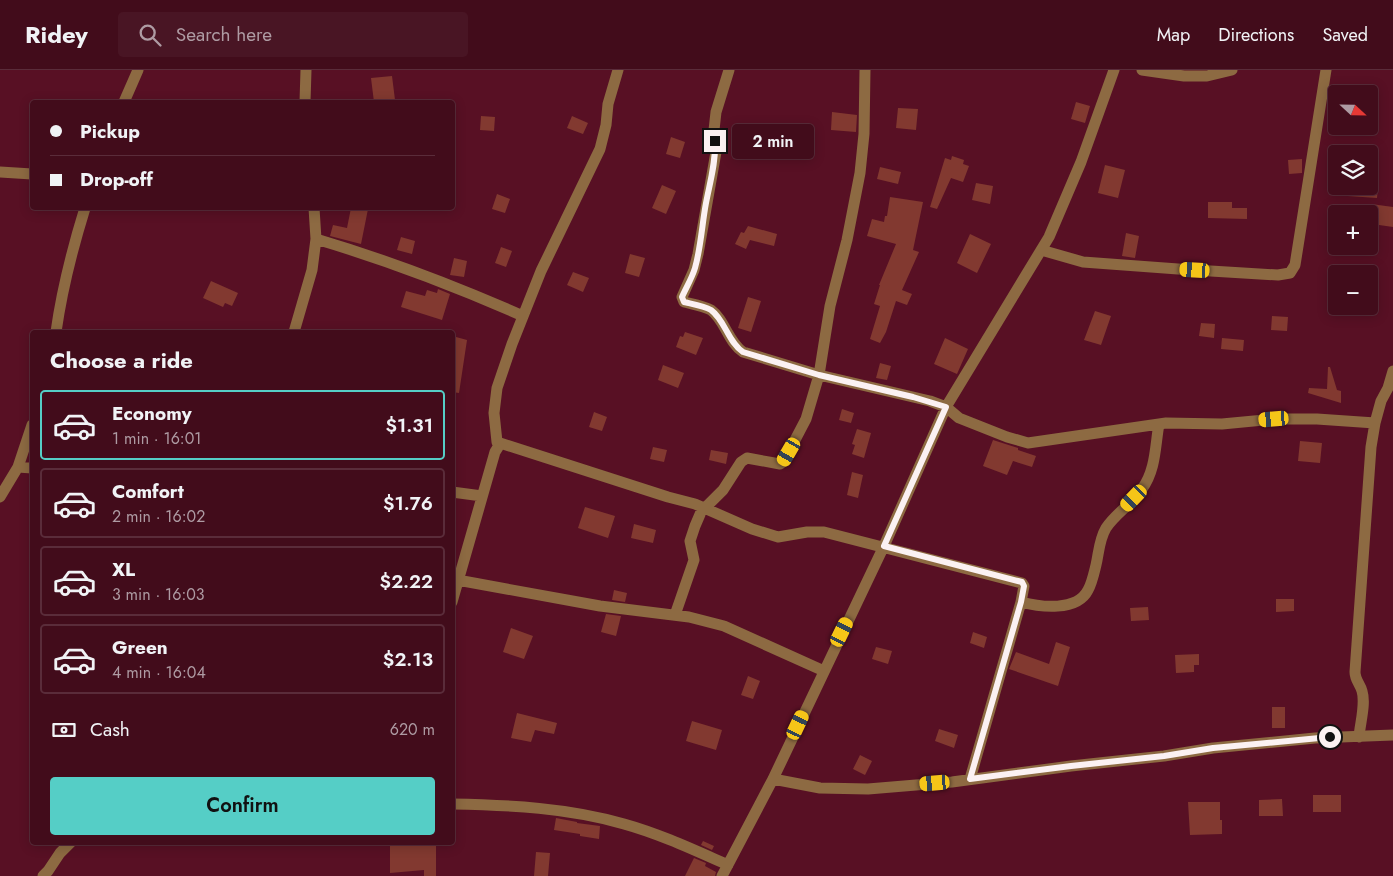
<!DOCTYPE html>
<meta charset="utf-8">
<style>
:root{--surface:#420c1b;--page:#491524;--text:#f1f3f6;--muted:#ae9ba3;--line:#5a2c3a;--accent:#55cec6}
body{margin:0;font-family:Jost,sans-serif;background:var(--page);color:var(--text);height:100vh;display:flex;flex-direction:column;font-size:19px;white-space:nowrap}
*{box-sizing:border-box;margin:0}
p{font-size:16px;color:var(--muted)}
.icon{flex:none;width:28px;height:28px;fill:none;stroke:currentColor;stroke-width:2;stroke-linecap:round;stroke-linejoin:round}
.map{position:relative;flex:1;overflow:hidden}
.panel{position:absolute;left:30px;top:260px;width:425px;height:515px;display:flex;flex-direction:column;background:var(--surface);border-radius:5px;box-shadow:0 2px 12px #0003,0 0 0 1px var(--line)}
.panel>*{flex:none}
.hud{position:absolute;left:30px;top:30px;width:425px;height:110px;border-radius:5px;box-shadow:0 2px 12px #0003,0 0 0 1px var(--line);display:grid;align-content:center;height:110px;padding:0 20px;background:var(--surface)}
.needle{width:32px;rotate:112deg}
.fabs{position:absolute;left:1328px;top:15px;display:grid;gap:10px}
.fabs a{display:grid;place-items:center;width:50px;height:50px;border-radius:5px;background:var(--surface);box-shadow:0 2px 12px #0003,0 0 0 1px var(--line);font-size:25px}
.end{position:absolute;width:22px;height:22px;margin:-11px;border:6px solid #fbf1f2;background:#111;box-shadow:0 0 0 2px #111}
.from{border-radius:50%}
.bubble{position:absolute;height:35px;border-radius:5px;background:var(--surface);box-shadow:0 2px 12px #0003,0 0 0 1px var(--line);font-size:16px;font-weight:600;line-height:35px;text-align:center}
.car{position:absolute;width:15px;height:30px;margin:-15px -8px;border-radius:6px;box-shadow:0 0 4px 1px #0007;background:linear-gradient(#f5c518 24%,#345 0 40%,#f5c518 0 76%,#345 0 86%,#f5c518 0)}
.hud b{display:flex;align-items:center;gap:18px;height:48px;font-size:19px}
.hud b+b{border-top:1px solid var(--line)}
.hud i{width:12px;height:12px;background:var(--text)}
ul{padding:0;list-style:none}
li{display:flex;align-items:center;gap:15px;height:70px;margin:0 10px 8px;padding:0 10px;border:2px solid var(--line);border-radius:5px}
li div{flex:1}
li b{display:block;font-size:19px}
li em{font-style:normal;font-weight:600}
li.on{border-color:var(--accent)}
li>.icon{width:45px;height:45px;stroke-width:1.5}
h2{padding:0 20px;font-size:22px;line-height:60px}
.pay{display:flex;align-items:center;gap:12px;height:55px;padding:0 20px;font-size:19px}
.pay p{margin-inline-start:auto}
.action{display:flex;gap:10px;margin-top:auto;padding:10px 20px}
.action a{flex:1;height:58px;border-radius:5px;background:var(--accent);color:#111;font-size:20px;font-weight:600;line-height:58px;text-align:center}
header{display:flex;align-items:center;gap:30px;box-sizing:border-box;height:70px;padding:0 25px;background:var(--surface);border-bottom:1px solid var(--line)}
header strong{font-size:24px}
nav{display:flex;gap:28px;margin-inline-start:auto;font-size:18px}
.search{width:350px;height:45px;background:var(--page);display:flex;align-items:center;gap:12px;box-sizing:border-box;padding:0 18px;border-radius:5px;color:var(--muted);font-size:19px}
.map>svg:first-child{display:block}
.building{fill:#823930}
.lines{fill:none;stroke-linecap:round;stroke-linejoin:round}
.street{stroke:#8d6a42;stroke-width:11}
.route{stroke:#fbf1f2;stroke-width:6}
</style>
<header>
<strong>Ridey</strong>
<div class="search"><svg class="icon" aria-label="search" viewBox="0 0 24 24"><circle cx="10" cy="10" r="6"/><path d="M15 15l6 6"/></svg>Search here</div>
<nav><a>Map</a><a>Directions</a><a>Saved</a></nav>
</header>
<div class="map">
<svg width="1393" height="806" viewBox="0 0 1393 806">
<rect width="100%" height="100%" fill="#581024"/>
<!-- building -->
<path class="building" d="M392 6 395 30 374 32 371 8Z
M1076 32 1090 36 1085 53 1071 49Z
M898 38 918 39 916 60 896 58Z
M832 42 857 45 856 62 831 60Z
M481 46 495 47 494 61 480 60Z
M572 46 588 53 583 64 567 58Z
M671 67 685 72 680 88 666 84Z
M952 86 964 90 963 94 969 96 963 112 951 108 937 139 930 137 945 88 951 90Z
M1302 89V103L1289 104 1288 90Z
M1105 95 1125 100 1118 128 1098 123Z
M880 97 901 102 898 114 877 109Z
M976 113 993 116 990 134 972 130Z
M662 115 676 121 666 144 652 138Z
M1333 116H1378L1377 128 1333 125Z
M497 124 510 129 505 143 492 139Z
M890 127 923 132 913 180 919 182 902 220 912 224 907 235 896 231 886 262 880 273 870 269 880 236 874 234 880 215H879L896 174 867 166 872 149 884 152 885 146H887Z
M1208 132H1232V138H1247V149L1208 148Z
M1371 134 1393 137V157L1379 155V154L1369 151Z
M351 138 368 139 361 174 330 166 333 155 347 158Z
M748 156 777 164 774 176 750 170 746 179 735 174 741 162 744 163Z
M1126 163 1139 166 1135 188 1122 186Z
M970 164 991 174 977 203 957 193Z
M401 167 415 171 412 184 397 180Z
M501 177 512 181 506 197 495 193Z
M630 184 645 188 639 207 625 203Z
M454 188 467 191 464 207 450 205Z
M573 202 589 208 583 222 567 215Z
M211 211 238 223 232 236 225 233 223 237 203 228Z
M438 219 450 224 442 250 401 237 406 221 425 226 427 220 437 223Z
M748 227 761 231 751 262 738 258Z
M1095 241 1111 246 1101 275 1084 270Z
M1272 246 1288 247 1287 261 1271 260Z
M1201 253 1215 254 1214 268 1199 266Z
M685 262 703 268 696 285 676 277 680 266 683 267Z
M456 267 467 270 459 323 452 322V294Z
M945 268 968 279 957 304 934 294Z
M1222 268 1244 270 1243 281 1221 279Z
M880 293 891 296 887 310 876 308Z
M663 295 684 303 678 318 658 310Z
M1328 297H1330L1337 320 1341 321V333L1308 323 1309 318 1327 319Z
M842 339 854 343 851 353 839 350Z
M594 342 607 347 602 361 589 357Z
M857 359 871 363 864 388 852 384 855 375 852 374Z
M993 370 1018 378V380L1036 386 1032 397 1013 391 1007 405 983 396Z
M1300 371 1322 373 1320 393 1298 391Z
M653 377 667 380 664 392 650 389Z
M711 380 728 383 726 394 709 390Z
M852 402 863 405 858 428 847 425Z
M585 437 615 446 608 468 578 458Z
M634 454 656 460 653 473 631 468Z
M614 520 627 523 625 532 612 530Z
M1276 529H1294V541L1276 542Z
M1148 537 1149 550 1131 551 1130 538Z
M606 544 621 546 616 566 601 562Z
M511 558 533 566 524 589 503 582Z
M973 562 987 567 984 578 970 573Z
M1056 572 1070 577 1058 616 1009 599 1016 582 1049 594Z
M876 577 892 581 888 594 872 589Z
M1199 584V595H1194V602L1176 603 1175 585Z
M748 606 760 611 753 629 741 625Z
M1272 637H1285V658H1272Z
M517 643 557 653 554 664 535 660 531 672 511 668Z
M692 651 722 660 716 680 686 671Z
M939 659 958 665 954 678 935 671Z
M860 685 872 691 865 705 853 699Z
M1313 725H1341V742H1313Z
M1282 729 1283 746H1259V730Z
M1188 732H1220V750H1222V764L1190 765Z
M556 748 577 752V753L600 756 599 769 580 766V764L554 760Z
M703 771 714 776 712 780 701 775Z
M390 772H436V806H424V800L390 803Z
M536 782 550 783 548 806H534Z
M694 788 706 793 705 796 716 802 715 806H685Z"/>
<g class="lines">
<!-- street -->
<path class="street" d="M618 0 608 34 606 55 600 79 541 201 512 274 497 318 494 343 497 372 668 427 695 434 752 459 778 467 807 462H824L1022 513 1024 516 1021 532 970 709
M865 0 864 64 860 103 847 170 830 236 819 305 930 331 946 337 959 348 1007 367 1028 373 1166 353 1222 354 1274 349H1317L1375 353
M1142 0 1184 6H1207L1232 0
M124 32 138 0
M305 32 306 0
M0 102 32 104
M316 169C387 190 455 216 523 246
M1041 180 1083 192 1178 199 1278 205 1290 203 1295 195 1326 0
M56 262C62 219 72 180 85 138
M294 262 312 200 316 169 314 138
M18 397 32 398
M452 422 482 426
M0 427 18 397 32 355
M452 509 600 536 689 547 724 556 824 601
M452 532 495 382 500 374
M1021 532C1040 537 1077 542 1088 520 1092 513 1094 503 1096 495 1099 482 1099 470 1106 458 1116 443 1132 434 1142 419 1156 400 1155 376 1159 354
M675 545 694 490 690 471 695 456 701 442 723 420 741 392 747 388 780 394 784 391 806 349 819 305 743 282C728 272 725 250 711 240 704 236 692 234 684 232L682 227 694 200 698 184 716 82 714 60 716 42 729 0
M1359 667C1360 653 1366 634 1362 621 1360 614 1355 610 1355 602L1371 377 1375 353 1381 331 1388 318 1393 301
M773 709 820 718 868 719 952 712 1071 696 1164 686 1213 678 1315 668 1393 665
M452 734C510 735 569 738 624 754 660 764 694 780 728 795
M43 806 48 801 60 783 71 772
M722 806 773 709 884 476 946 337 1049 167 1081 92 1114 0"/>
</g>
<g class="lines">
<!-- route -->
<path class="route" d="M715 71C716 92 710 112 706 133 702 154 701 177 695 198 692 208 686 218 682 227L684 232C692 234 704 236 711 240 725 250 728 272 743 282L819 305 913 327 946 337 884 476 1018 511 1022 512 1024 516 1021 532 970 709 1071 696 1164 686 1213 678 1330 667"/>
</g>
</svg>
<div class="fabs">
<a><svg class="needle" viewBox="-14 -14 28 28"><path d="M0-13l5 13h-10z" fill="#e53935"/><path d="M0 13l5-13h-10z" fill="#ae9ba3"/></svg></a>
<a><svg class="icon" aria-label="layers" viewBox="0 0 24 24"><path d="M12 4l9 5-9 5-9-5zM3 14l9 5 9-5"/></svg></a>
<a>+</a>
<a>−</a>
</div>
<i class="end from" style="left:1330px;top:667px"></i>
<i class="end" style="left:715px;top:71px"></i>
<div class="bubble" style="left:732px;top:54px;width:82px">2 min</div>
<i class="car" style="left:1195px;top:200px;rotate:273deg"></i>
<i class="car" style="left:1274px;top:349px;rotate:265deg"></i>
<i class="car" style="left:789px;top:382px;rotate:210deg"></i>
<i class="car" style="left:1134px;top:428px;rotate:224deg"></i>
<i class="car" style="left:842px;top:562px;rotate:26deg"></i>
<i class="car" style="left:798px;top:655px;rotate:25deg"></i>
<i class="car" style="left:935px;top:713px;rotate:265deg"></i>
<div class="hud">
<b><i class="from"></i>Pickup</b>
<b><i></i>Drop-off</b>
</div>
<section class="panel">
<h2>Choose a ride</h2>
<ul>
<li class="on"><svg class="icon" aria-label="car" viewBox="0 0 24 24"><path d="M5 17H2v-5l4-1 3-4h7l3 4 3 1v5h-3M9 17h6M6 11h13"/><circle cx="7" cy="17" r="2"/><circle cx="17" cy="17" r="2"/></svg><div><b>Economy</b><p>1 min · 16:01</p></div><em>$1.31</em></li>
<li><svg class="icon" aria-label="car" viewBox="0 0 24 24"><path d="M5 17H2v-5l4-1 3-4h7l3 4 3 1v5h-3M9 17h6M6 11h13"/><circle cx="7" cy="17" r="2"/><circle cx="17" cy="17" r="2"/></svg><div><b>Comfort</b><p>2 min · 16:02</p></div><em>$1.76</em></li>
<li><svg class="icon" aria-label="car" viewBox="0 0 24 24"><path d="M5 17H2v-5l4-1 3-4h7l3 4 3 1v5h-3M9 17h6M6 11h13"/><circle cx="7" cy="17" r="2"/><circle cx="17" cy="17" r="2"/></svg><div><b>XL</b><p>3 min · 16:03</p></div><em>$2.22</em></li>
<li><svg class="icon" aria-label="car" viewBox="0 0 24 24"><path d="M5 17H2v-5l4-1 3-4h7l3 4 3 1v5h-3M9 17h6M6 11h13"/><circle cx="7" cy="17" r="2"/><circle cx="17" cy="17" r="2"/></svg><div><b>Green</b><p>4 min · 16:04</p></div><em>$2.13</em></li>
</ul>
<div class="pay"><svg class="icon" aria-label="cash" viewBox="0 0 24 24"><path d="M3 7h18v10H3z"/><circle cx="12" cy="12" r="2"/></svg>Cash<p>620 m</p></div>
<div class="action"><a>Confirm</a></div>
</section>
</div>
